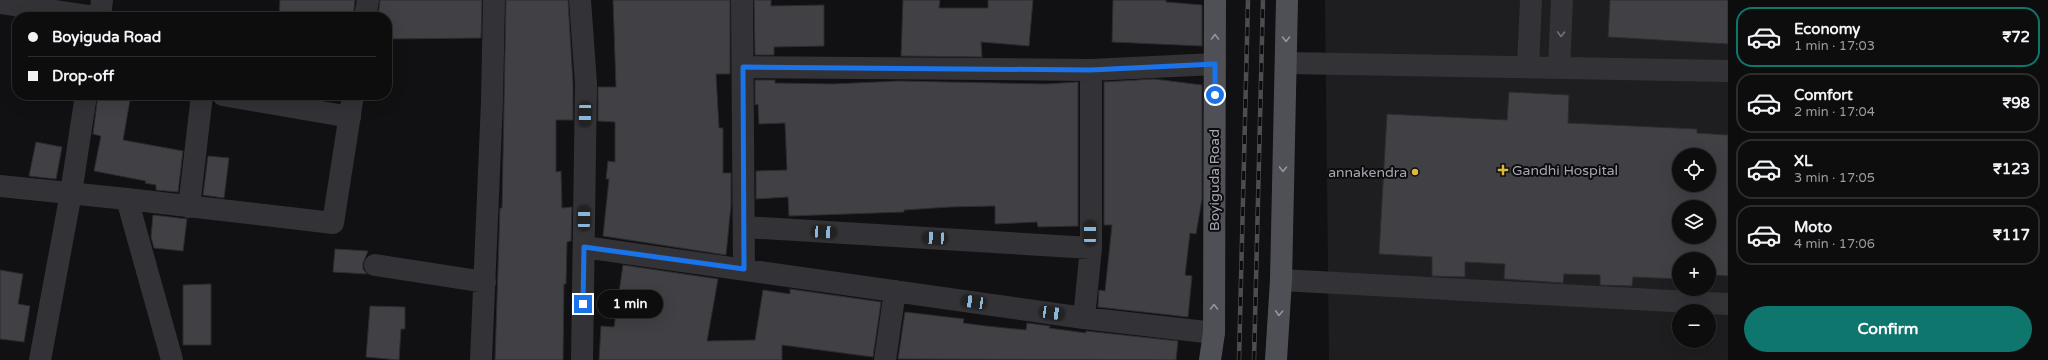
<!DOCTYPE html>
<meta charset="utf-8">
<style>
:root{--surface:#0d0d0e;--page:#161617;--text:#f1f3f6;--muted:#9a9c9e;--line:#2d2d2e;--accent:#0f766e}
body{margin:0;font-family:"Varela Round",sans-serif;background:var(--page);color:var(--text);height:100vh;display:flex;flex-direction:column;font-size:15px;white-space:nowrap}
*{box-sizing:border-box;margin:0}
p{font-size:13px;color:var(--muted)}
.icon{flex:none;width:22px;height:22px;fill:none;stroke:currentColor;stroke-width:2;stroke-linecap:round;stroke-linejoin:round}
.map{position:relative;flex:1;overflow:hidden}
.sheet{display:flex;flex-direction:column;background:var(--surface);width:320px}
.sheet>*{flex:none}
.top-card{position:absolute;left:12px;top:12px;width:380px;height:88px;border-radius:16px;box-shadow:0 4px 16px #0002,0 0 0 1px var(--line);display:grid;align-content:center;height:88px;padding:0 16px;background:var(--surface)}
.tools{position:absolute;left:1672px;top:148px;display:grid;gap:8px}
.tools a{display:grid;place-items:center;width:44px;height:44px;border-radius:50%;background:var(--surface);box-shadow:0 4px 16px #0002,0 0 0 1px var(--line);font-size:20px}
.end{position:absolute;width:18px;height:18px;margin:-9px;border:5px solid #1a73e8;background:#fff;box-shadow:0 0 0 2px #fff}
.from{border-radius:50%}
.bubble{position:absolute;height:28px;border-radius:14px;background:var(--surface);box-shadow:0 4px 16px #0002,0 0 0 1px var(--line);font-size:13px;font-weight:700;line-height:28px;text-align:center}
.car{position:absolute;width:12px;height:24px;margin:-12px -6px;border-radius:5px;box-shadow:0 0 3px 1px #0007;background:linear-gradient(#222 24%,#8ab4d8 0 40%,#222 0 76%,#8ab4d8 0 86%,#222 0)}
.top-card b{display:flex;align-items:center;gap:14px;height:38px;font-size:15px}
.top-card b+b{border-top:1px solid var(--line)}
.top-card i{width:10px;height:10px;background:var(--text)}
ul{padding:7px 0 0;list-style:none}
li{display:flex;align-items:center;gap:12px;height:60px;margin:0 8px 6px;padding:0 8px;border:2px solid var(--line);border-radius:16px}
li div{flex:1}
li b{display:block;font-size:15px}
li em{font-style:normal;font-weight:700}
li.active{border-color:var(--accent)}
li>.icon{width:36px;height:36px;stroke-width:1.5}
.cta{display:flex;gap:8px;margin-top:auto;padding:8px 16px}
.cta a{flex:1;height:46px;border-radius:24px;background:var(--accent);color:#fff;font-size:16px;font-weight:700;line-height:46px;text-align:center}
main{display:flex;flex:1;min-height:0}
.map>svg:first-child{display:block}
.built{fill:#1e1d1f;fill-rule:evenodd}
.building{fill:#414145;stroke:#2c2b2e;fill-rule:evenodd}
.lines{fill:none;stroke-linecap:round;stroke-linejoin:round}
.minor{stroke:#333337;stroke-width:22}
.major{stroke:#4f5056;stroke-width:22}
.rail-casing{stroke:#4c4d52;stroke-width:4.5}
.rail{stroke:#0c0c0d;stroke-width:3;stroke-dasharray:9;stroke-linecap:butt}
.oneway{stroke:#71737b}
.oneway2{stroke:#9396a0}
.route{stroke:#1a73e8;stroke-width:5}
.poi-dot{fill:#ddb83f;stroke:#0c0c0d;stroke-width:1.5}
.labels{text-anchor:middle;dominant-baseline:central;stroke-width:4;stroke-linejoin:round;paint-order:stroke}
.poi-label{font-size:14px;fill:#a4a7b2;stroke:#0c0c0d;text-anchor:start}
.street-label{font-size:14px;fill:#a4a7b2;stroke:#0c0c0d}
</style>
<main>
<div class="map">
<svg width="1728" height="360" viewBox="0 0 1728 360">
<rect width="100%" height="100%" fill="#111113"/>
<!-- built -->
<path class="built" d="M1325 0H1728V360H1329ZM1679 155H1709V185H1679ZM1679 207H1709V237H1679ZM1679 259H1709V289H1679ZM1679 311H1709V341H1679Z"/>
<!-- building -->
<path class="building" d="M280 0H355L353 17H279Z
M380 0H482L481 38 388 39V17H378Z
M506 0H568L573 84V120H556V172L561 171 562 208 572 207 571 241 567 242 566 284H564L563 360H495L500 208H502Z
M613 0H730V74H716L719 128H723V173H731V205L726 255 603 236 609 179H606L608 161 615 162V122L598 121V87H616Z
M754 0H771V6L824 5V46L774 47V55H755Z
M903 0H940L939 8H988V0H1033L1029 46 981 42 982 57 901 56Z
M1113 0H1166V2L1202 5V46L1112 42Z
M1610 0H1728V44L1608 37Z
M1154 79 1202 85V199L1196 234 1190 233 1185 275 1192 276 1188 317 1098 307 1099 290 1105 291 1112 225H1104V82Z
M755 80H775V83L832 84 900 81 1046 84 1078 82V226L1038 227 1037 222 995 224V206L950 207 904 210V212L789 216 788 197 756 199V171L787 170 785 123 759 124 758 104 755 105Z
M1509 92 1569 95 1568 123 1697 129V133L1728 135V276L1709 275V259H1679V279L1633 277 1632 286 1600 285V275L1564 274 1563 283 1504 279 1505 264 1465 262V277L1432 276V257L1379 254 1387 114 1507 120ZM1679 155H1709V185H1679ZM1679 207H1709V237H1679Z
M98 95 130 100 123 140 183 151 178 192 156 190V185L145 183 146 181 94 171 101 136 93 134Z
M36 142 62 147 56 179 29 176Z
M208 156 229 158 224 198 203 195Z
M153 215 187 219 183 251 154 248 151 237Z
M335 249 368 251 363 263V269L367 274 333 272Z
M623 265 718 279 707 341 755 340 763 290 790 294V289L881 302 873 357 782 345V360H599L601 326 614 327Z
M0 270 23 274 18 304 30 306 24 342 0 339Z
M211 284V345H183V285Z
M370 306 405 307V329H401L399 360 366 357Z
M905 312 964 319 963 323 986 326 1026 330 1027 323 1050 326 1049 328 1086 333V331L1178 341 1176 360 898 359Z"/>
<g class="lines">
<!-- minor -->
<path class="minor" d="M580 0 586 84 582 360
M742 0 744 269
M0 3 95 17
M100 17 102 0
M365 17 368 0
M1286 63 1728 71
M743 67 1091 70 1215 64
M1528 67 1531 0
M1559 68 1562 0
M223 95 350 117
M0 186 127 199 333 223 353 95
M127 199 172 360
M189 207 202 95
M744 227 1091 248
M584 247 1084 318 1214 333
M375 265 485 282
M1281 280 1728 304
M1084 318 1091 248V70
M40 360 71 193 86 95
M481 360 492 101 494 0
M885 360 895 291"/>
<!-- major -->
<path class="major" d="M1210 360 1214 333 1215 0
M1276 360 1281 280 1287 0"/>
<!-- rail casing -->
<g class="rail-casing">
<path id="rail" d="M1239 360 1248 0
M1254 360 1263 0"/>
</g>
<!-- rail -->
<use href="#rail" class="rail"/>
</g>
<!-- one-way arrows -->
<defs><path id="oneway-chevron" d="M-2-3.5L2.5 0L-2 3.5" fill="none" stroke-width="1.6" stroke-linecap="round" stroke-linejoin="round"/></defs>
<use class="oneway" href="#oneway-chevron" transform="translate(1561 34) rotate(92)"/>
<g class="oneway2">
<use href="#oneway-chevron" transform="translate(1215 37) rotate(-90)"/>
<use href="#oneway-chevron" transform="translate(1286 39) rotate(90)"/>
<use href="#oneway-chevron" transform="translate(1283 169) rotate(91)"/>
<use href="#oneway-chevron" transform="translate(1214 307) rotate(-90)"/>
<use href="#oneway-chevron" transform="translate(1279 313) rotate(93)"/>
</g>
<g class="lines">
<!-- route -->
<path class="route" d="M583 304 584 247 744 269 743 67 1090 70 1215 64V95"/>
</g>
<!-- markers -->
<g class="poi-dot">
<path d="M1501 164h4v4h4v4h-4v4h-4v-4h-4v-4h4z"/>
<circle cx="1415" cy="172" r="4"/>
</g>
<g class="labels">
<!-- poi labels -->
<g class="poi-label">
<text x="1512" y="170">Gandhi Hospital</text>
<text x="1407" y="172" text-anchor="end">annakendra</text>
</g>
<!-- street labels -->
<g class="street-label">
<text transform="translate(1214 180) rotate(-90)">Boyiguda Road</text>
</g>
</g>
</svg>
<div class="tools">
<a><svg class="icon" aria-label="locate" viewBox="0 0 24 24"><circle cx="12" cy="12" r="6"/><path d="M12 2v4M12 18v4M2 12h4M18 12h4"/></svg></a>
<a><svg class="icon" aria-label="layers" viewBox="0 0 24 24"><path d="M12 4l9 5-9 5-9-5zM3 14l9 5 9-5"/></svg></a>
<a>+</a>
<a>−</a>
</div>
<i class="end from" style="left:1215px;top:95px"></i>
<i class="end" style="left:583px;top:304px"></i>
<div class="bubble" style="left:597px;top:290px;width:66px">1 min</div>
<i class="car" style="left:585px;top:114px;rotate:181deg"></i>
<i class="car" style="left:584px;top:218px;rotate:1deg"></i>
<i class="car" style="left:824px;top:232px;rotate:93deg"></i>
<i class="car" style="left:1090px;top:233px;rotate:0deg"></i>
<i class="car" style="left:935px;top:238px;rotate:273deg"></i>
<i class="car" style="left:974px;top:302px;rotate:278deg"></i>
<i class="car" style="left:1052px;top:313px;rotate:98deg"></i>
<div class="top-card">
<b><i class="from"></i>Boyiguda Road</b>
<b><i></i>Drop-off</b>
</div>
</div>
<section class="sheet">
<ul>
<li class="active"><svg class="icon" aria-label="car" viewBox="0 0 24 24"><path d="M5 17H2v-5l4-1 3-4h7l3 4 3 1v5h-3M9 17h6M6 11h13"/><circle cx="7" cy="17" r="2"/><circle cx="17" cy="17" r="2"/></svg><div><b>Economy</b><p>1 min · 17:03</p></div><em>₹72</em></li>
<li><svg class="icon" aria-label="car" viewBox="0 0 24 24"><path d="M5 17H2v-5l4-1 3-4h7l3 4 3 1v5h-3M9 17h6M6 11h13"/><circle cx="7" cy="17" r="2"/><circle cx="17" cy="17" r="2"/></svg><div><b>Comfort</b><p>2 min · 17:04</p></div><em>₹98</em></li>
<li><svg class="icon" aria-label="car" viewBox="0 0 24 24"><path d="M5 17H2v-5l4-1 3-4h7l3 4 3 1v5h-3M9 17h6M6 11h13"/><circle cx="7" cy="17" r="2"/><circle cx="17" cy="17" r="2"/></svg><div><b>XL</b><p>3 min · 17:05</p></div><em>₹123</em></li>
<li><svg class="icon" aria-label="car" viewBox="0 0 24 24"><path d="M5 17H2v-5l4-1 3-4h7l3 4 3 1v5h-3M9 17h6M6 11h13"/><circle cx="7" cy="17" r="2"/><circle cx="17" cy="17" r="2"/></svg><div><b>Moto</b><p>4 min · 17:06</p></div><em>₹117</em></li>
</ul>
<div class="cta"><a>Confirm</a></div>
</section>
</main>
